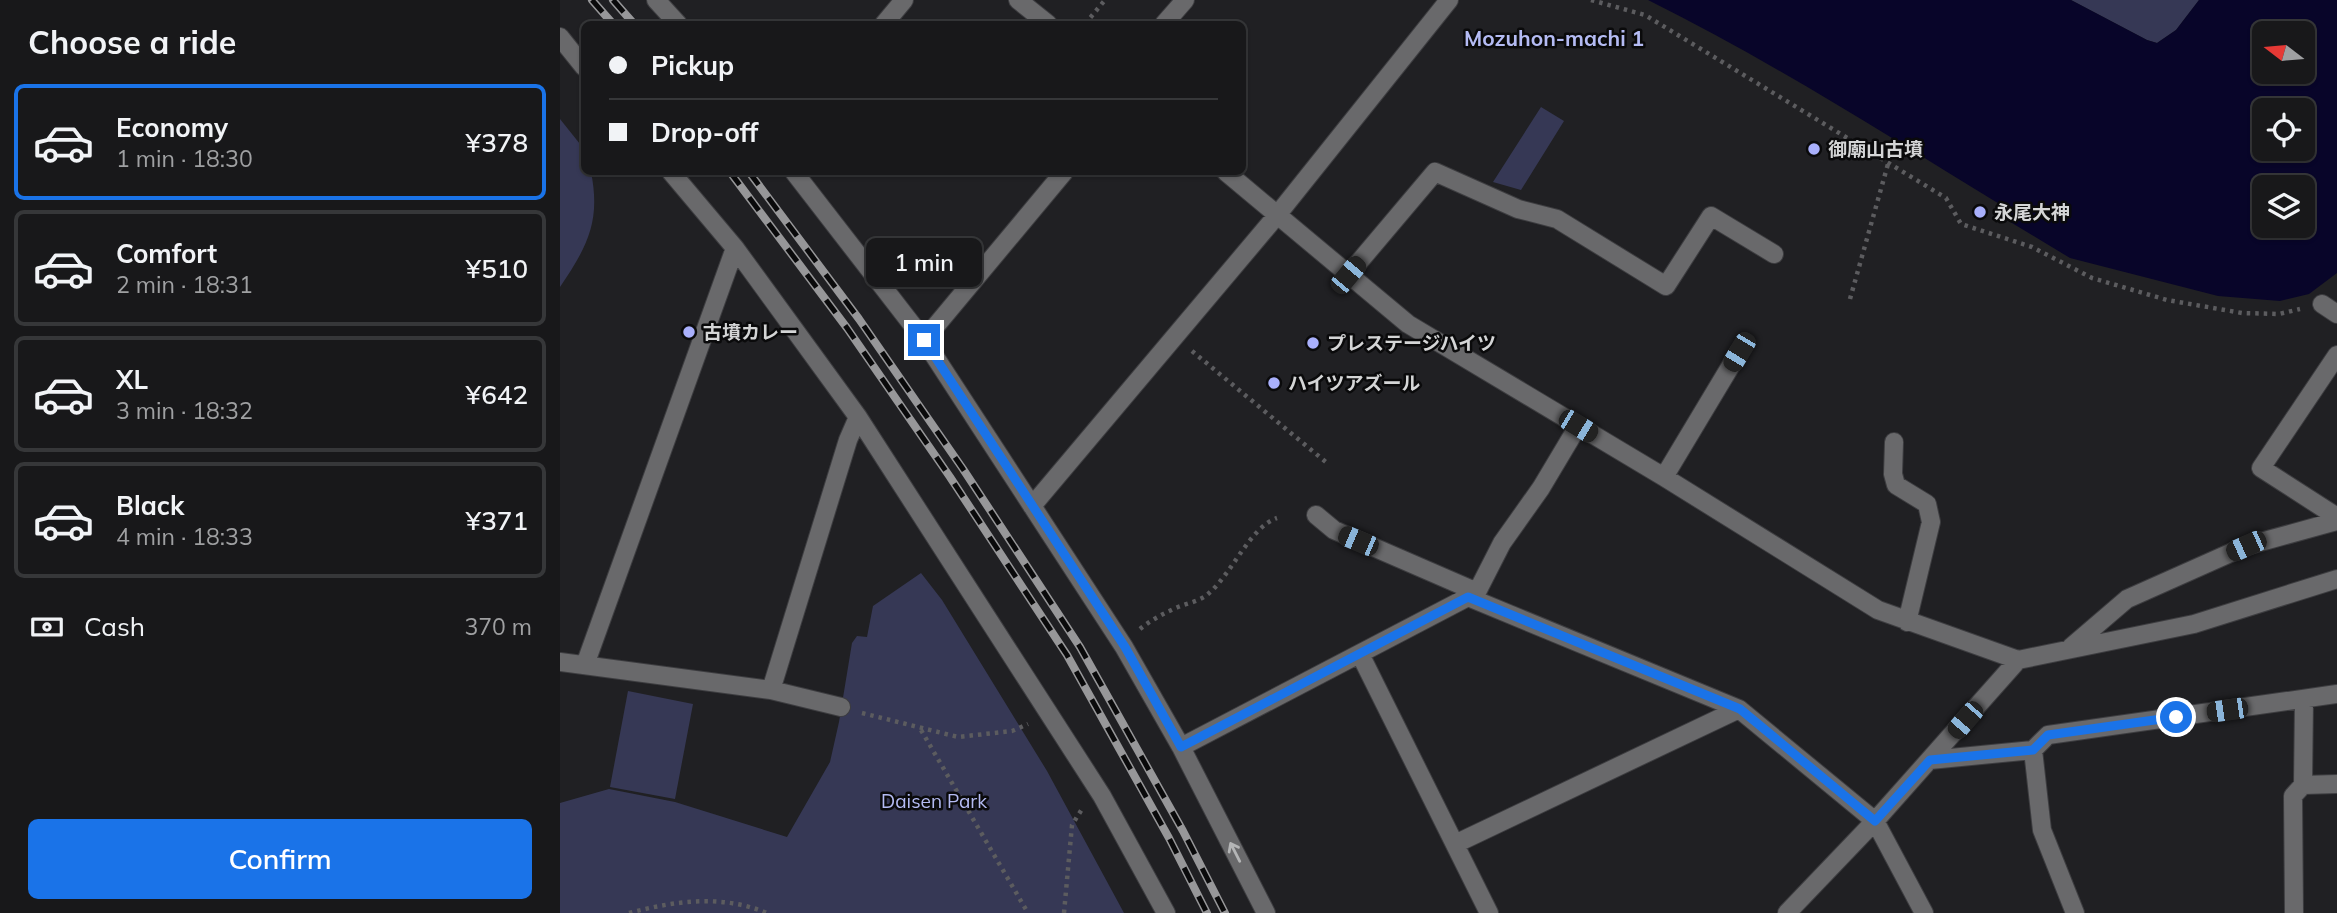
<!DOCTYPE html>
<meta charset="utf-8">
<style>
:root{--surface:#18181a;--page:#252527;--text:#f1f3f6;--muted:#9fa0a2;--line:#363739;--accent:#1a73e8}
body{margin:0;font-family:Mulish,"Noto Sans JP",sans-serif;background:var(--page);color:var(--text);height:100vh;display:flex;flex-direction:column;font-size:26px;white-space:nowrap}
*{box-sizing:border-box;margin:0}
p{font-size:23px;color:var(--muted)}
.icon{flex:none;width:38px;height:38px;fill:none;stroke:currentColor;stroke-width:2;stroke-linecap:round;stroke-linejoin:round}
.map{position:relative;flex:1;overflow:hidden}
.side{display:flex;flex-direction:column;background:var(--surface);width:560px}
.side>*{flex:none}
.top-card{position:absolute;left:21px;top:21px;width:665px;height:154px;border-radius:10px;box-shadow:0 2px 5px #0004,0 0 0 2px var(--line);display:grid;align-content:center;height:154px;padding:0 28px;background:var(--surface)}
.needle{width:46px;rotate:286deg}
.tools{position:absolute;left:1692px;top:21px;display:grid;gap:14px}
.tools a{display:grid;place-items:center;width:63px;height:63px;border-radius:10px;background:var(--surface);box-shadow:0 2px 5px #0004,0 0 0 2px var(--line);font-size:35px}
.end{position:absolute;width:32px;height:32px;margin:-16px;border:9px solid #1a73e8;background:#fff;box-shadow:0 0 0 4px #fff}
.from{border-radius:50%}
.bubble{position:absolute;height:49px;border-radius:10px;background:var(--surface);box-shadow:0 2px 5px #0004,0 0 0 2px var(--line);font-size:23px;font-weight:600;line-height:49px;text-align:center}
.car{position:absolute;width:21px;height:42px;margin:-21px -10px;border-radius:9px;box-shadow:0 0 5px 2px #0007;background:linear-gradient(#222 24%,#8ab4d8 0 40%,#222 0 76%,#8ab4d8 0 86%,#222 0)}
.top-card b{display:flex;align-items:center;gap:24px;height:66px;font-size:26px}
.top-card b+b{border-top:2px solid var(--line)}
.top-card i{width:18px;height:18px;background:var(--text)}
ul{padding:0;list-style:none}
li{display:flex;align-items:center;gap:21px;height:116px;margin:0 14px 10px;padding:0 14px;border:4px solid var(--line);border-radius:10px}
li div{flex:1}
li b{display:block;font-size:26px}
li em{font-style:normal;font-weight:600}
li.active{border-color:var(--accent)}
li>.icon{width:63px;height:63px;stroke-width:1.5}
h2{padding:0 28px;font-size:32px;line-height:84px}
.pay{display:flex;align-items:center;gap:18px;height:77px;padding:0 28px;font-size:26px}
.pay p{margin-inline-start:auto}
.primary-button{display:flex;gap:14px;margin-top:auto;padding:14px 28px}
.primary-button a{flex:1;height:80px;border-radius:10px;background:var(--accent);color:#fff;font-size:28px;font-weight:600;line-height:80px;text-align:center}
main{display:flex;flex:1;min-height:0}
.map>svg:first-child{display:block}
.green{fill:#363855}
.water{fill:#080529;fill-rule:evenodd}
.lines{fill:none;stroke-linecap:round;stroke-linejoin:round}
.minor-casing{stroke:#3d3d40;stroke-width:20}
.path{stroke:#5c5c5f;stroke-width:4.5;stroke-dasharray:3.5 5;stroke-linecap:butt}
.minor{stroke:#69696b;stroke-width:18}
.rail-casing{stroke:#979799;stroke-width:8}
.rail{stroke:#0a0a0b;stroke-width:5;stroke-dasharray:16;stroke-linecap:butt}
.oneway{stroke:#b4b5b6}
.route{stroke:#1a73e8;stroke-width:9}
.poi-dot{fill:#a9b0fc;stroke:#0a0a0b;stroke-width:2.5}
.labels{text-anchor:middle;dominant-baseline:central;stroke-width:5;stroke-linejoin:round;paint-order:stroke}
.poi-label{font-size:19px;font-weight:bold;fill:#d4d5d6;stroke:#0a0a0b;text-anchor:start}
.park-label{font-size:19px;fill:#b4bbf3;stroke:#0a0a0b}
.neighbourhood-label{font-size:21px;font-weight:bold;fill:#b4bbf3;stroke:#0a0a0b}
</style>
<main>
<section class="side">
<h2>Choose a ride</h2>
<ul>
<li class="active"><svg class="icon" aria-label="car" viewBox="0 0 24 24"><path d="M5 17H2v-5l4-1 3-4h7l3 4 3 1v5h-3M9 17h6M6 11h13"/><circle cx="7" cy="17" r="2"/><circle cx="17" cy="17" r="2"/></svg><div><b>Economy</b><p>1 min · 18:30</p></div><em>¥378</em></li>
<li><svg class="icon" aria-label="car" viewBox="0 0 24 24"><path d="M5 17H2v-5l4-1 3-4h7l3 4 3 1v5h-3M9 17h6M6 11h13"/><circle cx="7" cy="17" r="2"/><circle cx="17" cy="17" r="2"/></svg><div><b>Comfort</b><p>2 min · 18:31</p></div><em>¥510</em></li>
<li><svg class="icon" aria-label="car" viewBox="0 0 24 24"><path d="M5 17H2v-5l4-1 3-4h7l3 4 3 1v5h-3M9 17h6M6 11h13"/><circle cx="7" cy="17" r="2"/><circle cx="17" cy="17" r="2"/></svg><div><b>XL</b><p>3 min · 18:32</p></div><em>¥642</em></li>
<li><svg class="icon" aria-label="car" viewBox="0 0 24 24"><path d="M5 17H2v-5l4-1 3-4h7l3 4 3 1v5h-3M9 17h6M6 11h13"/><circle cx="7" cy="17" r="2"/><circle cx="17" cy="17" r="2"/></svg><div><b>Black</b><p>4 min · 18:33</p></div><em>¥371</em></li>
</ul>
<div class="pay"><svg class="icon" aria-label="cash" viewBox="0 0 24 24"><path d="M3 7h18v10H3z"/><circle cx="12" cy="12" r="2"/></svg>Cash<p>370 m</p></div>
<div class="primary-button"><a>Confirm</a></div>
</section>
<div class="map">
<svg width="1777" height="913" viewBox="0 0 1777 913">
<rect width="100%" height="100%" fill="#202023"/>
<!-- green -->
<path class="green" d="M1511 0H1639L1616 30 1597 43 1587 40Z
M981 107 1004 121 961 190 933 182Z
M0 119 24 149V172H31C41 222 27 247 0 287Z
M361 573 382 600 487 771 564 913H0V803L49 789 115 802 227 837 270 762 279 722 292 643 297 636 307 637 313 606Z
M68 691 133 704 115 799 50 787Z"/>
<!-- water -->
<path class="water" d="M1088 0H1511L1587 40 1597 43 1616 30 1639 0H1777V273L1749 294 1720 301 1658 296 1510 258 1447 220 1441 205C1325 134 1209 60 1088 0ZM1704 33H1743V72H1704ZM1704 110H1743V149H1704ZM1704 187H1743V226H1704Z"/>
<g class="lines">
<!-- minor casing -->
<g class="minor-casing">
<path id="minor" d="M96 0 118 24
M458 0 488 24
M324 24 344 0
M604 24 625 0
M0 37 24 67
M111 172 175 248 298 417 542 796 606 913
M234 172 364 340 564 647 621 747 706 913
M666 172 848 324 1104 477 1318 610 1458 660 1634 624 1777 579
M788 275 875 172 958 209 997 219 1106 286 1151 216 1214 254
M1762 304 1777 314
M364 340 504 172
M1777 355 1701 468 1777 517
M1334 442 1333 474 1336 485 1367 504 1371 522 1347 622
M1104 477 1179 352
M472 506 718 214 889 0
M756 515 774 530 917 592
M908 597 917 592 942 543 981 488 1018 426
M1511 647 1567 599 1686 546 1777 521
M800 654 929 913
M0 662 211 690 281 707
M25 665 175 248
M211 690 288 440 298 417
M621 747 908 597 1179 709 1315 821 1364 913
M1473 750 1488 735 1777 694
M1370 760 1473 750 1482 830 1515 913
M1743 785 1777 784
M895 844 1179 709
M1227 913 1315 821 1458 660
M1734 913 1733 796 1743 785 1744 700"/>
</g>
<!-- path -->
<path class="path" d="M1031 0 1085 15 1386 198 1401 224 1472 247 1532 278 1607 300 1682 313 1719 314 1740 309
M525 24 545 0
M1290 299 1328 164
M632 351 767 463
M580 629C591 620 604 613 618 607 628 603 640 601 648 594 672 574 690 527 717 518
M302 713 398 737 452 731 468 724
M361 730 468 913
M69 913C115 901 161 894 207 913
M504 913 512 825 522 809"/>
<!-- minor -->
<use href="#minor" class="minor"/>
<!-- rail casing -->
<g class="rail-casing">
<path id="rail" d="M32 0 53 24
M53 0 74 24
M170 172 287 328 390 477 507 655 609 838 647 913
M189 172 299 319 403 469 520 647 623 831 665 913"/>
</g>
<!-- rail -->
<use href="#rail" class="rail"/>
</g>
<!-- one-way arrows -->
<defs><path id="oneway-shaft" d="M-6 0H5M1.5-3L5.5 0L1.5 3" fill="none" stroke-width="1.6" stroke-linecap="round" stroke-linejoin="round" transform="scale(1.75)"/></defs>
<use class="oneway" href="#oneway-shaft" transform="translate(675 852) rotate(-117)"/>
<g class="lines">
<!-- route -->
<path class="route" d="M364 340 565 647 621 747 908 597 1180 709 1315 821 1370 760 1473 750 1488 735 1616 717"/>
</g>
<!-- markers -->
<g class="poi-dot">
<circle cx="1254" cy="149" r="7"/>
<circle cx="1420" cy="212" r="7"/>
<circle cx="129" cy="332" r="7"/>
<circle cx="753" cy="343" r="7"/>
<circle cx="714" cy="383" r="7"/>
</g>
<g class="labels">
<!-- poi labels -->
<g class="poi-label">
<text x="1268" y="149">御廟山古墳</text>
<text x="1434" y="212">永尾大神</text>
<text x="143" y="332">古墳カレー</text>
<text x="767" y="343">プレステージハイツ</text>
<text x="728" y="383">ハイツアズール</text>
</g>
<!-- park labels -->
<g class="park-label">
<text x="374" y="801">Daisen Park</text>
</g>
<!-- neighbourhood labels -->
<g class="neighbourhood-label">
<text x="994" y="38">Mozuhon-machi 1</text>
</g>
</g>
</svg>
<div class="tools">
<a><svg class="needle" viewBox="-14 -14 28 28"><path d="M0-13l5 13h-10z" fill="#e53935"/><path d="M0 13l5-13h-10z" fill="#9fa0a2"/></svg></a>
<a><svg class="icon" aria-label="locate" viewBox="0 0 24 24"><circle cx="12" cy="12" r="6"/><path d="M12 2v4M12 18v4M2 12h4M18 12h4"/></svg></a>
<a><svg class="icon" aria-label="layers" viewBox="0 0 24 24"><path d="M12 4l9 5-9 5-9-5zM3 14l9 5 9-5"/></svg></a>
</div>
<i class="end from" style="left:1616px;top:717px"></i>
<i class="end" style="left:364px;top:340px"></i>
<div class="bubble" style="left:306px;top:238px;width:116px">1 min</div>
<i class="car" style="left:788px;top:275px;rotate:40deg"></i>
<i class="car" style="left:1179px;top:352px;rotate:211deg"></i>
<i class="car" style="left:1018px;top:426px;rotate:121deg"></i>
<i class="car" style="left:798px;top:541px;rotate:293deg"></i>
<i class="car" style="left:1686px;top:546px;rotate:246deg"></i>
<i class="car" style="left:1667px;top:710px;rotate:262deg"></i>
<i class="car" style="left:1405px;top:720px;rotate:221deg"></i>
<div class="top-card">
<b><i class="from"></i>Pickup</b>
<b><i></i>Drop-off</b>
</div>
</div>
</main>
